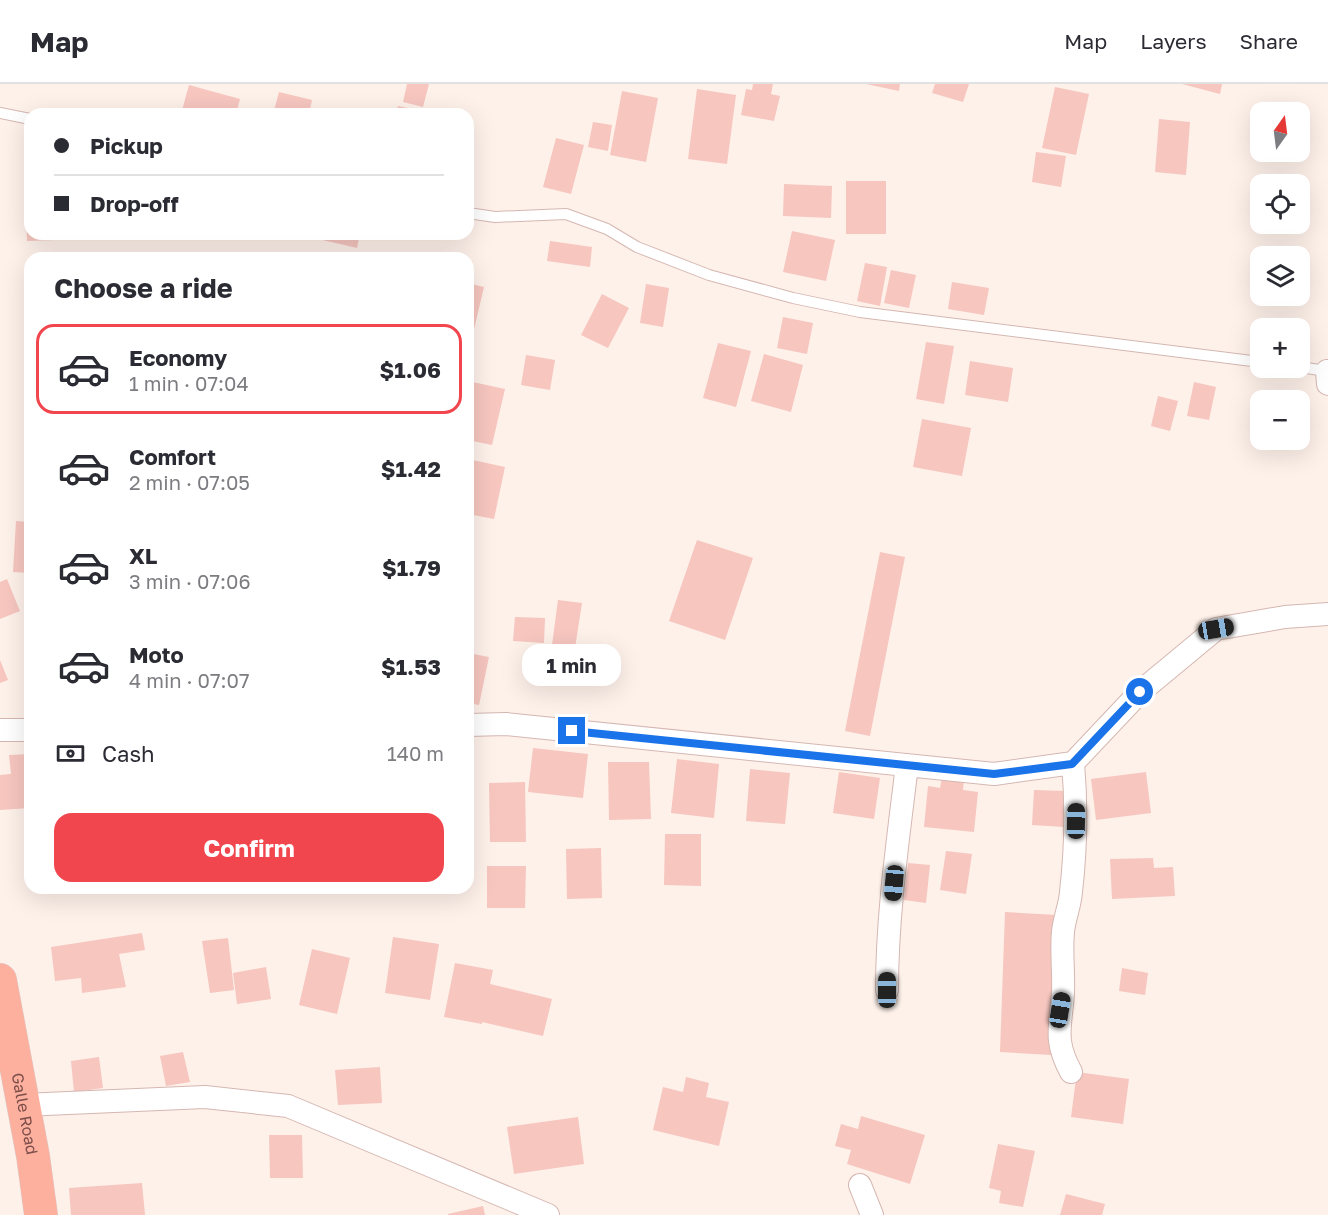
<!DOCTYPE html>
<meta charset="utf-8">
<style>
:root{--surface:#fff;--page:#f7f7f7;--text:#2b2b33;--muted:#7c7c81;--line:#e1e1e2;--accent:#f1464e}
body{margin:0;font-family:"Golos Text",sans-serif;background:var(--page);color:var(--text);height:100vh;display:flex;flex-direction:column;font-size:22px;white-space:nowrap}
*{box-sizing:border-box;margin:0}
p{font-size:20px;color:var(--muted)}
.icon{flex:none;width:33px;height:33px;fill:none;stroke:currentColor;stroke-width:2;stroke-linecap:round;stroke-linejoin:round}
.map{position:relative;flex:1;overflow:hidden}
.side{position:absolute;left:24px;top:168px;width:450px;height:642px;display:flex;flex-direction:column;background:var(--surface);border-radius:18px;box-shadow:0 6px 24px #0002}
.side>*{flex:none}
.top-card{position:absolute;left:24px;top:24px;width:450px;height:132px;border-radius:18px;box-shadow:0 6px 24px #0002;display:grid;align-content:center;height:132px;padding:0 30px;background:var(--surface)}
.needle{width:39px;rotate:14deg}
.controls{position:absolute;left:1250px;top:18px;display:grid;gap:12px}
.controls a{display:grid;place-items:center;width:60px;height:60px;border-radius:12px;background:var(--surface);box-shadow:0 6px 24px #0002;font-size:30px}
.end{position:absolute;width:27px;height:27px;margin:-14px;border:8px solid #1a73e8;background:#fff;box-shadow:0 0 0 3px #fff}
.from{border-radius:50%}
.bubble{position:absolute;height:42px;border-radius:18px;background:var(--surface);box-shadow:0 6px 24px #0002;font-size:20px;font-weight:700;line-height:42px;text-align:center}
.car{position:absolute;width:18px;height:36px;margin:-18px -9px;border-radius:8px;box-shadow:0 0 4px 2px #0007;background:linear-gradient(#222 24%,#8ab4d8 0 40%,#222 0 76%,#8ab4d8 0 86%,#222 0)}
.top-card b{display:flex;align-items:center;gap:21px;height:57px;font-size:22px}
.top-card b+b{border-top:2px solid var(--line)}
.top-card i{width:15px;height:15px;background:var(--text)}
ul{padding:0;list-style:none}
li{display:flex;align-items:center;gap:18px;height:90px;margin:0 12px 9px;padding:0 18px;border:3px solid transparent;border-radius:18px}
li div{flex:1}
li b{display:block;font-size:22px}
li em{font-style:normal;font-weight:700}
li.selected{border-color:var(--accent)}
li>.icon{width:54px;height:54px;stroke-width:1.5}
h2{padding:0 30px;font-size:27px;line-height:72px}
.pay{display:flex;align-items:center;gap:15px;height:66px;padding:0 30px;font-size:22px}
.pay p{margin-inline-start:auto}
.action{display:flex;gap:12px;margin-top:auto;padding:12px 30px}
.action a{flex:1;height:69px;border-radius:18px;background:var(--accent);color:#fff;font-size:24px;font-weight:700;line-height:69px;text-align:center}
header{display:flex;align-items:center;gap:36px;box-sizing:border-box;height:84px;padding:0 30px;background:var(--surface);border-bottom:2px solid var(--line)}
header strong{font-size:28px}
nav{display:flex;gap:33px;margin-inline-start:auto;font-size:21px}
.map>svg:first-child{display:block}
.building{fill:#f6c6bf}
.lines{fill:none;stroke-linecap:round;stroke-linejoin:round}
.service-casing{stroke:#d5b7b1;stroke-width:12}
.minor-casing{stroke:#d5b7b1;stroke-width:24}
.trunk-casing{stroke:#dacdcc;stroke-width:34}
.service{stroke:#fff;stroke-width:10}
.minor{stroke:#fff;stroke-width:22}
.trunk{stroke:#feb09e;stroke-width:33}
.route{stroke:#1a73e8;stroke-width:8}
.labels{text-anchor:middle;dominant-baseline:central;stroke-width:5;stroke-linejoin:round;paint-order:stroke}
.street-label{font-size:16px;fill:#7c4e4a;stroke:#fff6f2}
</style>
<header>
<strong>Map</strong>
<nav><a>Map</a><a>Layers</a><a>Share</a></nav>
</header>
<div class="map">
<svg width="1328" height="1131" viewBox="0 0 1328 1131">
<rect width="100%" height="100%" fill="#fef1ea"/>
<!-- building -->
<path class="building" d="M407 0H429L423 23 403 18Z
M753 0H773L771 10 780 12 774 37 741 31 746 5 752 6Z
M866 0H900L899 7Z
M935 0H969L963 18 932 9Z
M1182 0H1222L1220 10Z
M189 1 240 15 236 30H181Z
M1055 3 1089 10 1076 71 1042 64Z
M697 5 736 11 727 80 688 75Z
M622 7 658 14 646 78 610 71Z
M279 8 312 16 309 30H273Z
M398 22 431 29V30H396Z
M1159 35 1190 38 1186 91 1155 88Z
M593 38 612 41 608 67 588 63Z
M556 54 584 61 571 110 543 103Z
M1036 68 1066 72 1061 103 1032 98Z
M30 90V150H56V156L27 157 24 91Z
M846 97H886V150H846Z
M784 100 832 102 831 134 783 132Z
M792 147 835 156 826 197 783 188Z
M319 150H360L357 164 318 155Z
M550 157 592 163 590 183 547 177Z
M865 179 887 183 880 222 857 217Z
M891 186 916 191 909 224 884 219Z
M952 198 989 204 984 231 948 225Z
M468 199 484 203 471 258 468 257Z
M646 200 669 204 663 243 640 239Z
M602 210 629 224 608 264 581 251Z
M783 233 813 239 807 270 777 264Z
M926 258 954 262 944 320 916 315Z
M718 259 751 267 736 323 703 314Z
M764 270 803 281 791 328 751 317Z
M526 271 555 276 550 306 521 301Z
M970 277 1013 284 1008 318 965 311Z
M468 297 505 305 492 361 468 356Z
M1194 298 1216 303 1209 336 1187 332Z
M1158 312 1178 317 1170 347 1151 342Z
M922 335 971 344 962 392 913 383Z
M468 375 505 383 494 435 468 430Z
M16 437 30 438V489L13 488Z
M697 456 753 474 725 556 669 537Z
M880 468 905 473 870 652 845 647Z
M7 495 20 527 0 535V498Z
M558 516 582 519 575 564 552 561Z
M515 533 545 534 544 559 513 557Z
M468 569 489 573 479 621 468 619Z
M0 576 8 596 0 599Z
M533 664 588 670 583 714 528 708Z
M30 670V724L0 726V691L11 690 9 671Z
M677 675 719 680 714 734 671 729Z
M608 678H649L651 735 609 736Z
M750 685 790 689 785 740 746 737Z
M839 688 880 694 874 735 833 729Z
M1146 688 1151 729 1096 736 1091 695Z
M942 693 964 695 963 706 978 708 974 748 924 743 928 702 940 704Z
M525 698 526 758H490L489 699Z
M1034 706 1067 707 1064 743 1032 741Z
M665 750H701V802L664 801Z
M601 764 602 814 567 815 566 765Z
M946 767 972 770 966 810 940 806Z
M1153 774 1154 784 1173 783 1175 812 1112 815 1110 775Z
M908 779 930 781 926 819 904 816Z
M487 782H526L525 824H487Z
M1005 828 1057 831 1051 971 1000 968Z
M142 849 145 866 119 870 126 903 82 909 81 894 55 897 51 863Z
M393 853 439 860 430 916 385 909Z
M228 854 234 906 210 909 202 857Z
M312 865 350 874 337 930 299 921Z
M455 879 493 886 490 900 552 915 543 952 482 938V940L444 933Z
M266 883 271 915 237 920 233 889Z
M1122 884 1148 889 1145 911 1119 907Z
M183 968 190 998 166 1002 160 972Z
M99 973 103 1004 74 1008 71 977Z
M380 983 382 1019 338 1021 335 986Z
M1077 988 1129 995 1123 1040 1071 1033Z
M686 993 709 999 706 1013 729 1018 719 1062 653 1046 663 1003 683 1008Z
M861 1032 925 1051 910 1100 847 1080 851 1066 835 1062 841 1040 858 1045Z
M578 1033 584 1080 514 1090 507 1043Z
M269 1051H302L303 1094H270Z
M998 1060 1035 1067 1023 1123 999 1119 1001 1107 989 1104Z
M142 1099 145 1131H71L69 1104Z
M1066 1110 1105 1120 1102 1131H1060Z
M483 1122 485 1131H448V1130Z"/>
<g class="lines">
<!-- service casing -->
<g class="service-casing">
<path id="service" d="M0 29 30 35
M468 129 495 133 566 130 607 145 637 163 709 191 793 214 860 228 1260 278
M1299 283 1327 287"/>
</g>
<!-- minor casing -->
<g class="minor-casing">
<path id="minor" d="M1327 287 1328 300
M468 641 506 640 994 690 1073 679 1140 608 1216 545 1285 533 1328 530
M0 646H30
M887 906C887 831 898 756 907 681
M1071 988C1053 955 1061 943 1063 908 1064 888 1061 868 1063 848 1064 835 1070 822 1071 808 1076 764 1077 724 1073 679
M23 1021 205 1013 288 1022 548 1131
M860 1101 872 1131"/>
</g>
<!-- trunk casing -->
<g class="trunk-casing">
<g id="trunk">
<path id="s1" d="M0 896 33 1072 41 1131"/>
</g>
</g>
<!-- service -->
<use href="#service" class="service"/>
<!-- minor -->
<use href="#minor" class="minor"/>
<!-- trunk -->
<use href="#trunk" class="trunk"/>
</g>
<g class="lines">
<!-- route -->
<path class="route" d="M572 647 994 690 1072 680 1140 608"/>
</g>
<g class="labels">
<!-- street labels -->
<g class="street-label">
<text stroke="none"><textPath href="#s1" startOffset="136">Galle Road</textPath></text>
</g>
</g>
</svg>
<div class="controls">
<a><svg class="needle" viewBox="-14 -14 28 28"><path d="M0-13l5 13h-10z" fill="#e53935"/><path d="M0 13l5-13h-10z" fill="#7c7c81"/></svg></a>
<a><svg class="icon" aria-label="locate" viewBox="0 0 24 24"><circle cx="12" cy="12" r="6"/><path d="M12 2v4M12 18v4M2 12h4M18 12h4"/></svg></a>
<a><svg class="icon" aria-label="layers" viewBox="0 0 24 24"><path d="M12 4l9 5-9 5-9-5zM3 14l9 5 9-5"/></svg></a>
<a>+</a>
<a>−</a>
</div>
<i class="end from" style="left:1140px;top:608px"></i>
<i class="end" style="left:572px;top:647px"></i>
<div class="bubble" style="left:522px;top:560px;width:99px">1 min</div>
<i class="car" style="left:1216px;top:545px;rotate:80deg"></i>
<i class="car" style="left:1076px;top:737px;rotate:1deg"></i>
<i class="car" style="left:894px;top:799px;rotate:185deg"></i>
<i class="car" style="left:887px;top:906px;rotate:0deg"></i>
<i class="car" style="left:1060px;top:926px;rotate:9deg"></i>
<div class="top-card">
<b><i class="from"></i>Pickup</b>
<b><i></i>Drop-off</b>
</div>
<section class="side">
<h2>Choose a ride</h2>
<ul>
<li class="selected"><svg class="icon" aria-label="car" viewBox="0 0 24 24"><path d="M5 17H2v-5l4-1 3-4h7l3 4 3 1v5h-3M9 17h6M6 11h13"/><circle cx="7" cy="17" r="2"/><circle cx="17" cy="17" r="2"/></svg><div><b>Economy</b><p>1 min · 07:04</p></div><em>$1.06</em></li>
<li><svg class="icon" aria-label="car" viewBox="0 0 24 24"><path d="M5 17H2v-5l4-1 3-4h7l3 4 3 1v5h-3M9 17h6M6 11h13"/><circle cx="7" cy="17" r="2"/><circle cx="17" cy="17" r="2"/></svg><div><b>Comfort</b><p>2 min · 07:05</p></div><em>$1.42</em></li>
<li><svg class="icon" aria-label="car" viewBox="0 0 24 24"><path d="M5 17H2v-5l4-1 3-4h7l3 4 3 1v5h-3M9 17h6M6 11h13"/><circle cx="7" cy="17" r="2"/><circle cx="17" cy="17" r="2"/></svg><div><b>XL</b><p>3 min · 07:06</p></div><em>$1.79</em></li>
<li><svg class="icon" aria-label="car" viewBox="0 0 24 24"><path d="M5 17H2v-5l4-1 3-4h7l3 4 3 1v5h-3M9 17h6M6 11h13"/><circle cx="7" cy="17" r="2"/><circle cx="17" cy="17" r="2"/></svg><div><b>Moto</b><p>4 min · 07:07</p></div><em>$1.53</em></li>
</ul>
<div class="pay"><svg class="icon" aria-label="cash" viewBox="0 0 24 24"><path d="M3 7h18v10H3z"/><circle cx="12" cy="12" r="2"/></svg>Cash<p>140 m</p></div>
<div class="action"><a>Confirm</a></div>
</section>
</div>
